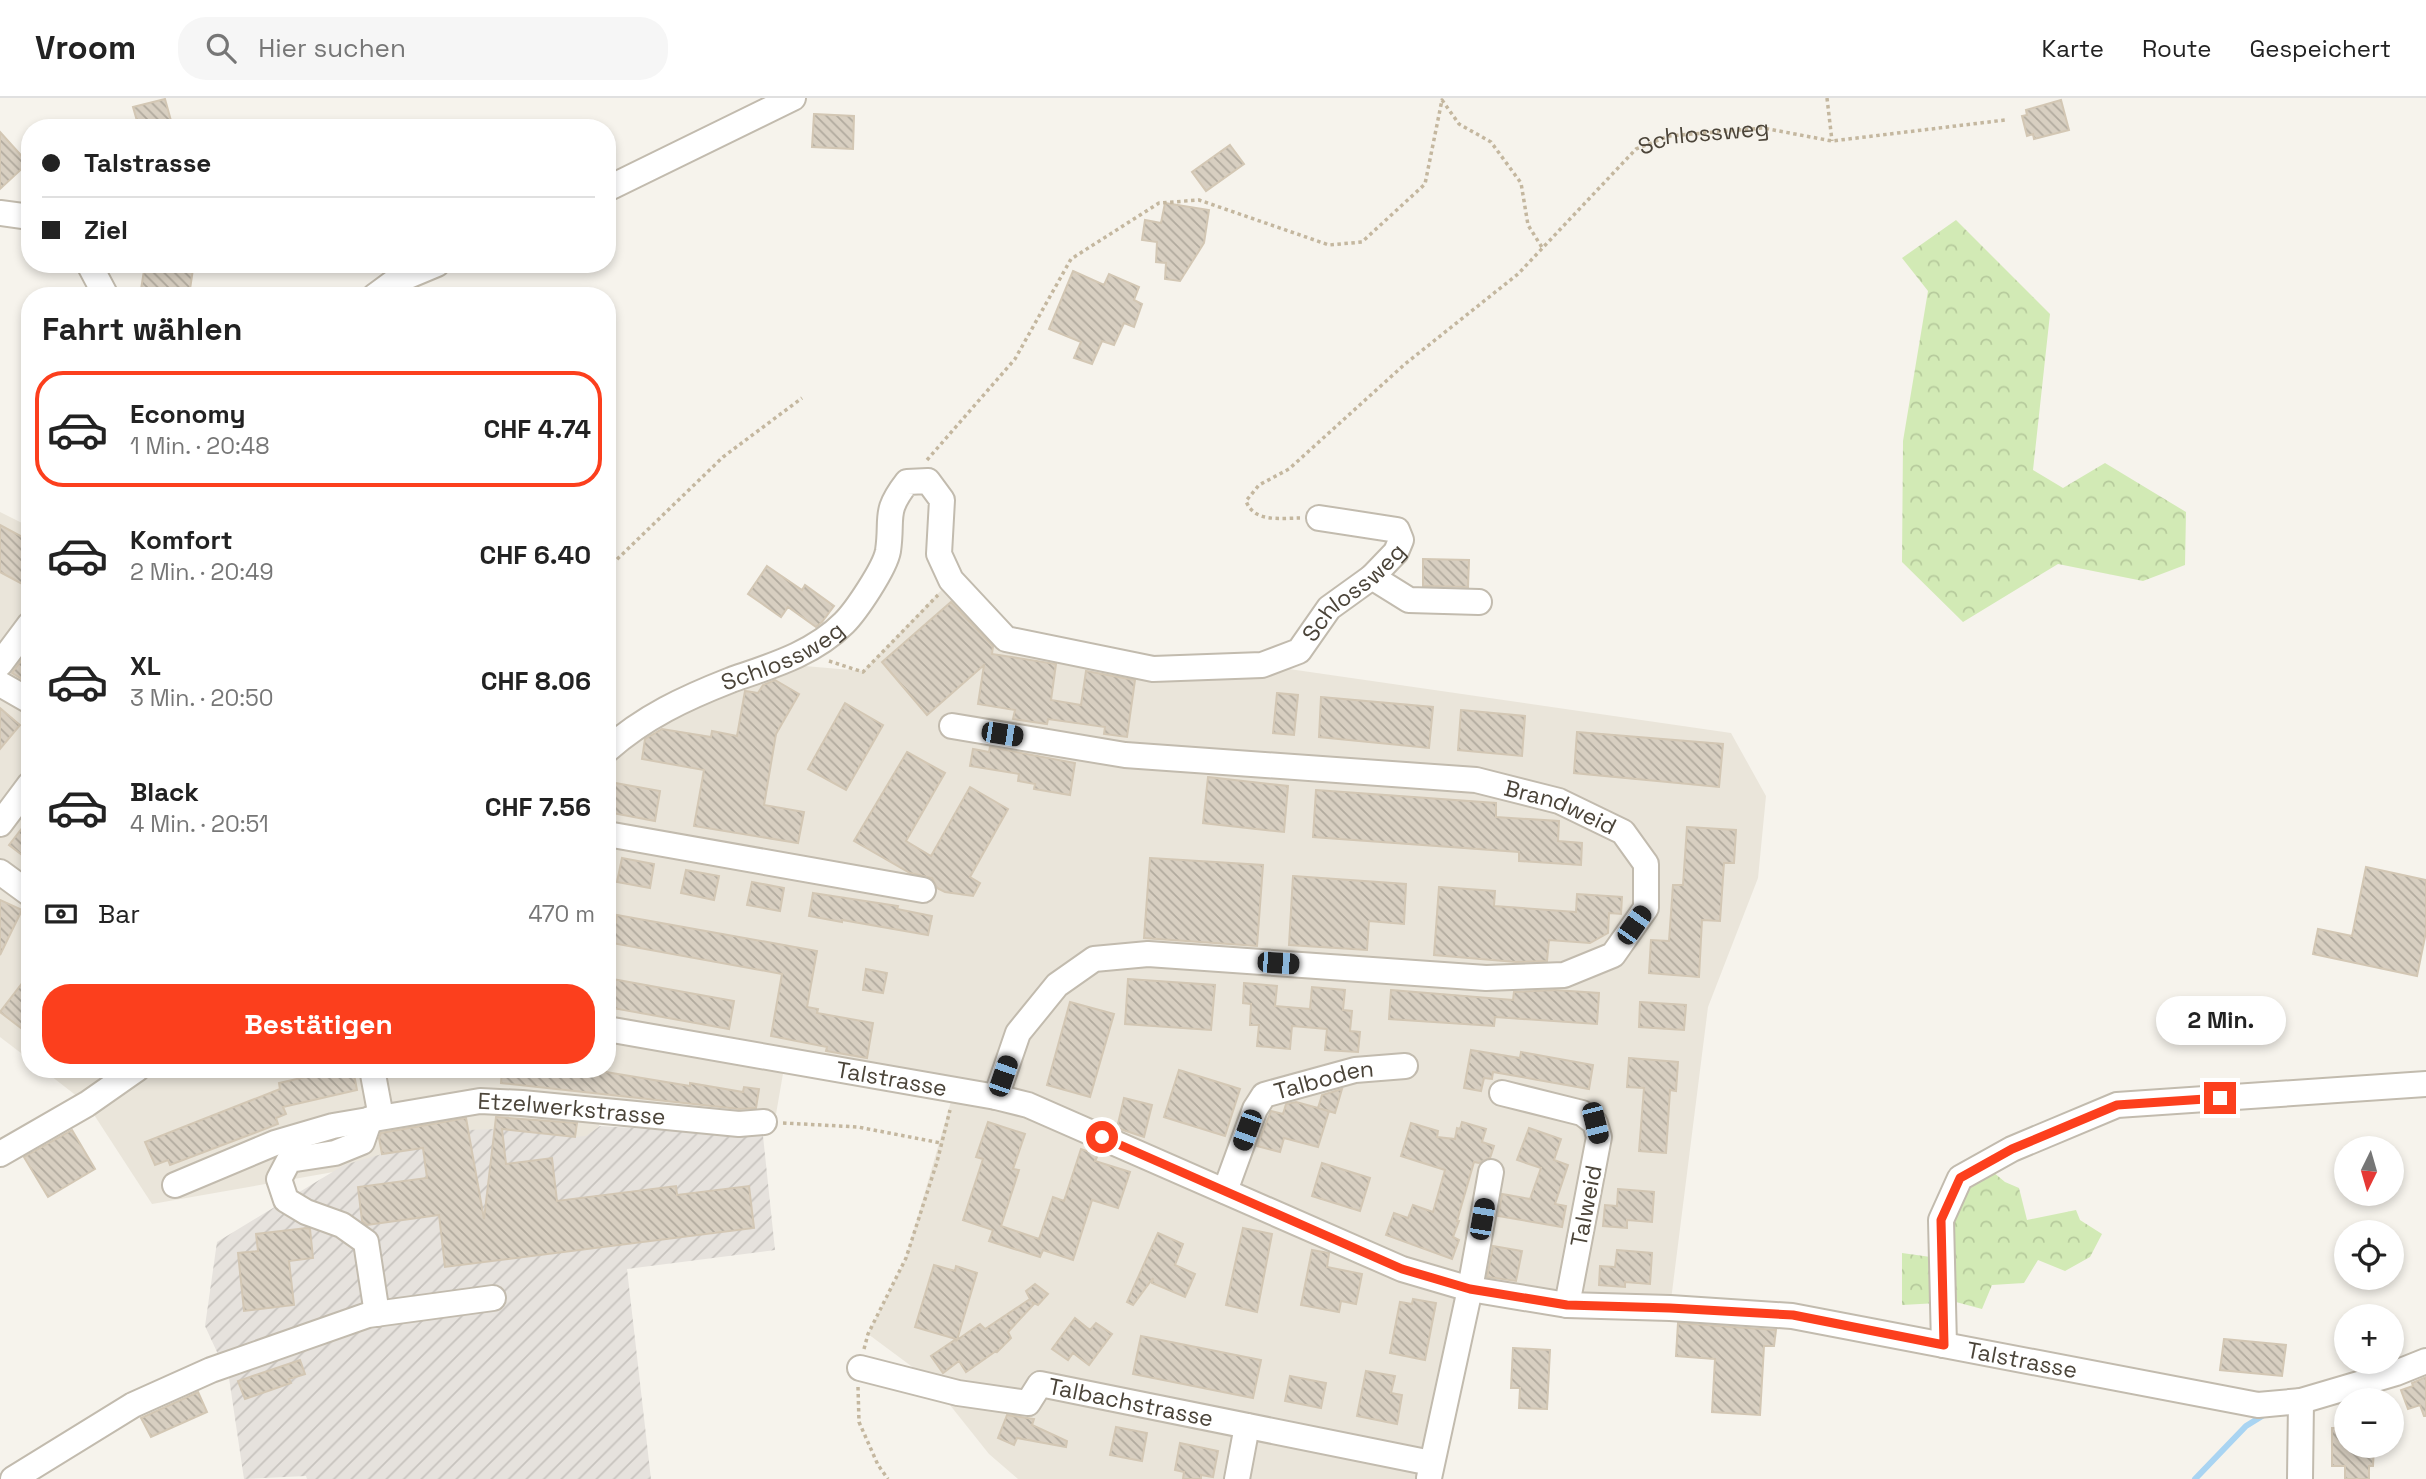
<!DOCTYPE html>
<html lang="de">
<meta charset="utf-8">
<style>
:root{--surface:#fff;--page:#f6f6f6;--text:#222;--muted:#767676;--line:#e0e0e0;--accent:#fc3f1d}
body{margin:0;font-family:"Space Grotesk",sans-serif;background:var(--page);color:var(--text);height:100vh;display:flex;flex-direction:column;font-size:26px;white-space:nowrap}
*{box-sizing:border-box;margin:0}
p{font-size:23px;color:var(--muted)}
.icon{flex:none;width:38px;height:38px;fill:none;stroke:currentColor;stroke-width:2;stroke-linecap:round;stroke-linejoin:round}
.map{position:relative;flex:1;overflow:hidden}
.details{position:absolute;left:21px;top:189px;width:595px;height:791px;display:flex;flex-direction:column;background:var(--surface);border-radius:28px;box-shadow:0 4px 10px #0003}
.details>*{flex:none}
.top-card{position:absolute;left:21px;top:21px;width:595px;height:154px;border-radius:28px;box-shadow:0 4px 10px #0003;display:grid;align-content:center;height:154px;padding:0 21px;background:var(--surface)}
.needle{width:46px;rotate:185deg}
.tools{position:absolute;left:2334px;top:1038px;display:grid;gap:14px}
.tools a{display:grid;place-items:center;width:70px;height:70px;border-radius:50%;background:var(--surface);box-shadow:0 4px 10px #0003;font-size:35px}
.end{position:absolute;width:32px;height:32px;margin:-16px;border:9px solid #fc3f1d;background:#fff;box-shadow:0 0 0 4px #fff}
.from{border-radius:50%}
.bubble{position:absolute;height:49px;border-radius:24px;background:var(--surface);box-shadow:0 4px 10px #0003;font-size:23px;font-weight:600;line-height:49px;text-align:center}
.car{position:absolute;width:21px;height:42px;margin:-21px -10px;border-radius:9px;box-shadow:0 0 5px 2px #0007;background:linear-gradient(#222 24%,#8ab4d8 0 40%,#222 0 76%,#8ab4d8 0 86%,#222 0)}
.top-card b{display:flex;align-items:center;gap:24px;height:66px;font-size:26px}
.top-card b+b{border-top:2px solid var(--line)}
.top-card i{width:18px;height:18px;background:var(--text)}
ul{padding:0;list-style:none}
li{display:flex;align-items:center;gap:21px;height:116px;margin:0 14px 10px;padding:0 7px;border:4px solid transparent;border-radius:28px}
li div{flex:1}
li b{display:block;font-size:26px}
li em{font-style:normal;font-weight:600}
li.current{border-color:var(--accent)}
li>.icon{width:63px;height:63px;stroke-width:1.5}
h2{padding:0 21px;font-size:32px;line-height:84px}
.pay{display:flex;align-items:center;gap:18px;height:77px;padding:0 21px;font-size:26px}
.pay p{margin-inline-start:auto}
.action{display:flex;gap:14px;margin-top:auto;padding:14px 21px}
.action a{flex:1;height:80px;border-radius:28px;background:var(--accent);color:#fff;font-size:28px;font-weight:600;line-height:80px;text-align:center}
header{display:flex;align-items:center;gap:42px;box-sizing:border-box;height:98px;padding:0 35px;background:var(--surface);border-bottom:2px solid var(--line)}
header strong{font-size:33px}
nav{display:flex;gap:38px;margin-inline-start:auto;font-size:24px}
.search{width:490px;height:63px;background:var(--page);display:flex;align-items:center;gap:18px;box-sizing:border-box;padding:0 24px;border-radius:28px;color:var(--muted);font-size:26px}
.map>svg:first-child{display:block}
.residential{fill:#eae5da}
.industrial{fill:url(#industrial-furrows)}
.forest{fill:url(#forest-crowns)}
.lines{fill:none;stroke-linecap:round;stroke-linejoin:round}
.stream{stroke:#a9d4f2;stroke-width:6}
.building{fill:url(#building-back-hatch);stroke:#d3c7b4;stroke-width:2}
.minor-casing{stroke:#c2bbae;stroke-width:28}
.path{stroke:#c4b79f;stroke-width:3.5;stroke-dasharray:3.5 3.5;stroke-linecap:butt}
.minor{stroke:#fff;stroke-width:24}
.route{stroke:#fc3f1d;stroke-width:9}
.labels{text-anchor:middle;dominant-baseline:central;stroke-width:7;stroke-linejoin:round;paint-order:stroke}
.street-label{font-size:23px;fill:#4b4439;stroke:#fff}
</style>
<header>
<strong>Vroom</strong>
<div class="search"><svg class="icon" aria-label="search" viewBox="0 0 24 24"><circle cx="10" cy="10" r="6"/><path d="M15 15l6 6"/></svg>Hier suchen</div>
<nav><a>Karte</a><a>Route</a><a>Gespeichert</a></nav>
</header>
<div class="map">
<svg width="2426" height="1381" viewBox="0 0 2426 1381">
<defs>
<pattern id="industrial-furrows" width="10" height="10" patternUnits="userSpaceOnUse" patternTransform="scale(1.75)"><rect width="10" height="10" fill="#e6e2dd"/><path d="M-1 1l2-2M0 10L10 0M9 11l2-2" fill="none" stroke="#c7c3be"/></pattern>
<pattern id="forest-crowns" width="20" height="18" patternUnits="userSpaceOnUse" patternTransform="scale(1.75)"><rect width="20" height="18" fill="#d2eab5"/><path d="M2 6a3 3 0 1 1 6 0M12 15a3 3 0 1 1 6 0" fill="none" stroke="#b6ca9c"/></pattern>
<pattern id="building-back-hatch" width="6" height="6" patternUnits="userSpaceOnUse" patternTransform="scale(1.75)"><rect width="6" height="6" fill="#d8cfc1"/><path d="M-1 5l2 2M0 0l6 6M5-1l2 2" fill="none" stroke="#b1aa9e"/></pattern>
</defs>
<rect width="100%" height="100%" fill="#f6f3ec"/>
<!-- residential -->
<path class="residential" d="M0 414 30 429V962L0 939Z
M951 482 1006 541 1153 571 1262 567 1731 635 1766 698 1758 780 1708 909 1670 1210 1470 1191 1432 1381H1018L989 1356 930 1282 868 1236 906 1160 954 993 785 964 775 1022 601 1015 596 1047H487L152 1106 87 1006 42 971H607V655L668 609 781 566 863 573Z"/>
<!-- industrial -->
<path class="industrial" d="M600 1028 763 1038 775 1152 627 1171 651 1381H307L306 1378 244 1381 229 1280 205 1228 217 1144 344 1067 382 1056 469 1042 468 1032 494 1031 575 1039 586 1038Z"/>
<!-- forest -->
<path class="forest" d="M1956 122 2050 216 2033 372 2063 390 2105 365 2186 414 2185 467 2143 483 2058 466 1963 524 1902 464 1903 343 1928 193 1902 160Z
M1993 1074 2005 1084 2019 1090 2027 1122 2076 1112 2080 1122 2102 1136 2090 1159 2065 1173 2038 1162 2024 1185 1992 1187 1982 1211 1956 1204 1902 1207V1155L1945 1161 1960 1080Z"/>
<g class="lines">
<!-- stream -->
<path class="stream" d="M2195 1381 2246 1328 2267 1315"/>
</g>
<!-- building -->
<path class="building" d="M165 1 173 30H139L133 9Z
M2061 2 2069 32 2034 41 2033 36 2027 38 2022 18 2027 17 2026 12Z
M814 16 854 18 853 51 812 49Z
M0 34 28 65 0 91Z
M1230 47 1244 66 1206 93 1192 74Z
M1165 105 1209 112 1204 145 1180 183 1165 181 1166 165 1156 164 1157 144 1142 142 1145 122 1161 125Z
M145 166H162L193 171 189 198H140Z
M1073 173 1104 187 1109 176 1139 189 1134 202 1142 206 1134 229 1124 225 1114 247 1102 243 1092 266 1074 260 1081 244 1049 231Z
M0 427 30 443V490L0 474Z
M1423 461 1469 462 1468 489 1423 488Z
M767 468 802 492 805 487 834 508 822 524 816 529 788 509 781 519 748 496Z
M951 504 993 548 992 556 1056 566 1051 602 1081 607 1086 573 1135 582 1127 639 1104 636 1105 629 1048 621 1047 626 1013 621 1015 612 978 606 984 567 927 617 882 564Z
M30 551V586L12 575Z
M775 582 799 596 776 636 764 707 804 714 798 745 694 728 704 672 642 661 645 641 662 631 711 639 712 633 737 638 745 593 758 595 763 587Z
M1277 595 1298 597 1294 637 1273 635Z
M1321 599 1433 609 1429 650 1319 639Z
M845 605 883 627 846 692 808 671Z
M0 610 20 627 0 651Z
M1461 612 1525 618 1522 658 1458 652Z
M1577 634 1723 646 1719 689 1574 675Z
M990 649 1075 665 1070 697 1034 691 1035 686 1018 683 1019 676 970 668 973 651 989 654Z
M907 654 945 675 906 743 931 758 970 689 1008 711 970 779 980 785 973 798 945 794 937 790 932 780 910 775 854 743Z
M1208 679 1288 688 1284 734 1203 725Z
M610 684 660 693 655 723 607 714Z
M1316 692 1496 705V719L1559 723 1558 743 1582 745 1581 767 1519 763V754L1313 739Z
M30 720V763L9 747Z
M1687 729 1736 732 1734 765H1724L1720 823 1702 822 1699 879 1649 875 1651 842 1669 843 1673 787H1683Z
M622 760 654 766 650 790 617 784Z
M1150 760 1263 767 1257 848 1144 840Z
M2366 769 2426 782V834L2417 878 2313 856 2318 831 2352 838Z
M686 772 719 778 714 802 681 795Z
M1293 778 1406 786 1404 826 1369 823 1367 852 1289 847Z
M752 784 784 790 780 813 747 807Z
M1439 789 1495 793 1494 808 1576 814 1577 796 1622 799 1621 816 1609 815 1608 835 1590 845 1549 842 1547 863 1516 864 1434 857Z
M813 795 898 808 897 811 932 818 928 837 842 822V824L809 818Z
M0 802 22 812 0 857Z
M617 817 817 853 807 909 818 911 817 915 873 925 867 960 826 953 827 949 771 938 782 876 612 845Z
M866 871 887 875 883 895 863 892Z
M30 875V937L0 914Z
M607 880 734 903 729 931 607 909Z
M1128 881 1215 887 1211 932 1125 926Z
M1244 885 1277 888 1275 908 1310 911 1312 889 1345 892 1343 912 1352 913 1350 933 1360 934 1358 954 1325 952 1327 931 1292 928 1290 951 1257 948 1259 927H1250L1251 906 1243 905Z
M1391 892 1513 902 1514 894 1554 892 1599 895 1597 926 1495 919 1494 928 1389 921Z
M1070 904 1114 916 1090 999 1047 987Z
M1640 904 1686 907 1684 932 1639 929Z
M1471 952 1520 960 1521 954 1593 967 1589 991 1493 974 1492 981 1484 980 1481 993 1464 990Z
M1629 960 1678 964 1676 993 1670 992 1666 1055 1639 1053 1644 990 1627 989Z
M341 971H353L357 992 283 1009 286 1016 276 1020 278 1026 170 1067 168 1062 155 1067 145 1044 280 991 279 985Z
M502 971H588L690 988V985L743 994 744 989 759 991 756 1010 739 1011 501 985Z
M1179 972 1240 991 1225 1038 1164 1019Z
M1342 991 1335 1015 1318 1010 1322 997Z
M1124 1000 1152 1007 1144 1039 1117 1030Z
M1296 1004 1329 1013 1318 1049 1284 1040 1280 1054 1257 1048 1271 1013 1283 1016 1286 1006Z
M496 1019 577 1025 575 1039 502 1031 506 1066 552 1060 557 1103 676 1088 677 1097 749 1088 754 1130 445 1169 439 1117 367 1127 362 1123 358 1089 427 1080 423 1050 382 1056 379 1040 381 1035 466 1020 484 1121Z
M988 1024 1025 1036 1013 1071 1019 1072 1001 1128 1039 1141 1053 1099 1064 1103 1081 1051 1098 1057 1095 1063 1130 1074 1118 1110 1092 1102 1073 1162 1043 1152 1040 1159 989 1143 993 1132 963 1122 983 1061 976 1059Z
M1462 1024 1486 1031 1482 1044 1494 1048 1490 1060 1479 1065 1474 1064 1457 1123H1459L1453 1139 1459 1142 1452 1161 1386 1137 1394 1115 1408 1120 1413 1107 1433 1114 1445 1072 1401 1058 1411 1025 1438 1033 1437 1039 1455 1041 1457 1030 1460 1031Z
M1529 1030 1561 1041 1554 1062 1568 1067 1555 1106 1566 1108 1562 1129 1498 1118 1502 1096 1530 1101 1541 1070 1517 1062Z
M72 1032 95 1071 48 1099 24 1059Z
M1322 1065 1370 1080 1360 1113 1312 1098Z
M1618 1091 1654 1094 1652 1124 1627 1122V1130L1603 1128 1605 1107 1617 1108Z
M307 1130 310 1131 313 1160 289 1163 294 1207 244 1213 238 1155 258 1153 256 1136Z
M1243 1130 1272 1136 1257 1214 1226 1207Z
M1158 1135 1183 1146 1175 1167 1195 1176 1185 1199 1152 1185 1153 1180 1133 1207 1127 1204Z
M1493 1148 1522 1153 1516 1183 1487 1179Z
M1312 1152 1329 1155 1327 1169 1362 1176 1356 1206 1341 1203 1339 1214 1301 1207Z
M1617 1152 1652 1155 1650 1186 1625 1184V1189L1599 1187 1600 1168 1615 1169Z
M934 1167 955 1173 956 1168 977 1175 957 1242 980 1226 985 1231 1030 1201 1031 1203 1026 1193 1035 1186 1048 1196 1038 1207 1032 1204 1034 1206 1008 1234 1011 1240 997 1254 996 1253 966 1274 959 1263 943 1275 931 1258 956 1241 915 1229Z
M1413 1201 1436 1205 1425 1262 1390 1255 1400 1204 1412 1206Z
M1075 1220 1090 1232 1096 1225 1112 1236 1089 1267 1073 1255 1068 1262 1052 1251Z
M1678 1225 1776 1232 1774 1248H1764L1760 1317 1712 1314 1715 1261 1676 1258Z
M1141 1238 1261 1262 1253 1300 1133 1276Z
M2224 1241 2286 1247 2282 1278 2220 1272Z
M1513 1250 1550 1252 1547 1311 1519 1310 1520 1290H1511Z
M300 1262 305 1276 289 1281 291 1285 245 1301 238 1283Z
M1366 1273 1395 1278 1391 1295 1402 1297 1397 1326 1357 1318Z
M1290 1278 1326 1285 1321 1310 1285 1303Z
M2426 1279V1318H2424L2420 1307 2408 1311 2401 1292 2413 1288 2412 1285Z
M198 1294 207 1314 151 1339 141 1320Z
M1007 1317 1034 1321 1032 1327 1067 1343 1066 1349 1017 1340 1014 1347 998 1340Z
M1116 1329 1147 1335 1142 1363 1110 1357Z
M2332 1330H2347V1348H2374L2373 1368H2369V1381H2345V1368H2332Z
M1180 1345 1218 1353 1213 1379 1201 1377V1381H1183L1184 1374 1175 1372Z"/>
<g class="lines">
<!-- minor casing -->
<g class="minor-casing">
<g id="minor">
<path d="M607 91 793 0"/>
<path d="M0 115 30 119"/>
<path d="M89 166 106 198"/>
<path d="M375 198 394 184 437 166"/>
<path d="M1372 479 1409 502 1479 504"/>
<path d="M0 566 30 526"/>
<path d="M0 586 30 603"/>
<path id="s2" d="M952 628 1125 657 1476 682 1559 703 1623 734 1646 766V810L1613 857 1564 877 1486 880 1148 856 1094 861 1057 887 1018 935 996 999"/>
<path id="s3" d="M607 652C644 619 685 600 731 582 771 568 813 556 844 525 856 513 885 470 888 453 893 418 883 415 907 384L928 383 942 402 939 456 951 482 1006 541 1153 571 1262 567 1299 553 1329 510 1372 479 1396 454 1401 442 1397 432 1319 420"/>
<path d="M0 726 30 686"/>
<path d="M607 736 923 792"/>
<path d="M0 774 30 796"/>
<path id="s4" d="M607 931 996 999 1028 1007 1402 1171 1470 1191 1567 1207 1670 1210 1792 1218 2258 1307 2301 1303 2396 1275 2426 1263"/>
<path d="M372 971 381 1019"/>
<path d="M1502 995 1582 1015 1595 1025 1599 1039 1567 1207"/>
<path d="M370 1021 362 1044 335 1055 289 1062 279 1081 286 1102 306 1114 342 1127 366 1144 377 1216"/>
<path d="M0 1056 87 1006 137 971"/>
<path id="s5" d="M175 1087 275 1045 333 1028 480 1003 522 1005 739 1026 764 1024"/>
<path id="s6" d="M1225 1093 1255 1011 1264 997 1355 972 1405 968"/>
<path d="M1944 1247 1941 1122 1960 1080 2012 1051 2117 1007 2426 986"/>
<path id="s7" d="M860 1270 958 1295 1028 1305 1040 1286 1431 1365"/>
<path d="M1429 1380 1470 1191 1491 1074"/>
<path d="M13 1381 133 1307 211 1272 368 1217 493 1200"/>
<path d="M1237 1381 1247 1328"/>
<path d="M2300 1381 2301 1303"/>
</g>
</g>
<!-- path -->
<g class="path">
<path d="M1827 0 1832 43"/>
<path d="M927 362 1015 261 1071 161 1159 105 1199 102 1329 147 1362 144 1425 86 1442 2 1459 26 1491 44 1521 85 1528 127 1543 151"/>
<path id="s1" d="M1300 420C1281 420 1254 425 1246 403L1259 387 1289 371 1405 266 1518 176 1636 51 1669 38 1763 30 1832 43 2005 22"/>
<path d="M607 471 723 359 802 300"/>
<path d="M829 563 863 574 938 497"/>
<path d="M783 1025 858 1029 941 1045"/>
<path d="M864 1251 868 1236 906 1160 937 1064 950 1012"/>
<path d="M858 1289 859 1324 878 1367 888 1381"/>
</g>
<!-- minor -->
<use href="#minor" class="minor"/>
</g>
<g class="lines">
<!-- route -->
<path class="route" d="M1102 1039 1402 1171 1470 1191 1567 1207 1670 1210 1793 1217 1944 1247 1941 1122 1960 1080 2012 1051 2117 1007 2220 1000"/>
</g>
<g class="labels">
<!-- street labels -->
<g class="street-label">
<text stroke="none"><textPath href="#s1" startOffset="658">Schlossweg</textPath></text>
<text stroke="none"><textPath href="#s3" startOffset="1017">Schlossweg</textPath></text>
<text stroke="none"><textPath href="#s3" startOffset="200">Schlossweg</textPath></text>
<text stroke="none"><textPath href="#s2" startOffset="616">Brandweid</textPath></text>
<text stroke="none"><textPath href="#s4" startOffset="289">Talstrasse</textPath></text>
<text stroke="none"><textPath href="#s6" startOffset="166">Talboden</textPath></text>
<text stroke="none"><textPath href="#s5" startOffset="410">Etzelwerkstrasse</textPath></text>
<text transform="translate(1586 1108) rotate(-79)">Talweid</text>
<text stroke="none"><textPath href="#s4" startOffset="1465">Talstrasse</textPath></text>
<text stroke="none"><textPath href="#s7" startOffset="287">Talbachstrasse</textPath></text>
</g>
</g>
</svg>
<div class="tools">
<a><svg class="needle" viewBox="-14 -14 28 28"><path d="M0-13l5 13h-10z" fill="#e53935"/><path d="M0 13l5-13h-10z" fill="#767676"/></svg></a>
<a><svg class="icon" aria-label="locate" viewBox="0 0 24 24"><circle cx="12" cy="12" r="6"/><path d="M12 2v4M12 18v4M2 12h4M18 12h4"/></svg></a>
<a>+</a>
<a>−</a>
</div>
<i class="end from" style="left:1102px;top:1039px"></i>
<i class="end" style="left:2220px;top:1000px"></i>
<div class="bubble" style="left:2156px;top:898px;width:130px">2 Min.</div>
<i class="car" style="left:1002px;top:636px;rotate:99deg"></i>
<i class="car" style="left:1634px;top:827px;rotate:35deg"></i>
<i class="car" style="left:1278px;top:865px;rotate:94deg"></i>
<i class="car" style="left:1003px;top:978px;rotate:19deg"></i>
<i class="car" style="left:1595px;top:1025px;rotate:166deg"></i>
<i class="car" style="left:1247px;top:1032px;rotate:200deg"></i>
<i class="car" style="left:1482px;top:1121px;rotate:10deg"></i>
<div class="top-card">
<b><i class="from"></i>Talstrasse</b>
<b><i></i>Ziel</b>
</div>
<section class="details">
<h2>Fahrt wählen</h2>
<ul>
<li class="current"><svg class="icon" aria-label="car" viewBox="0 0 24 24"><path d="M5 17H2v-5l4-1 3-4h7l3 4 3 1v5h-3M9 17h6M6 11h13"/><circle cx="7" cy="17" r="2"/><circle cx="17" cy="17" r="2"/></svg><div><b>Economy</b><p>1 Min. · 20:48</p></div><em>CHF 4.74</em></li>
<li><svg class="icon" aria-label="car" viewBox="0 0 24 24"><path d="M5 17H2v-5l4-1 3-4h7l3 4 3 1v5h-3M9 17h6M6 11h13"/><circle cx="7" cy="17" r="2"/><circle cx="17" cy="17" r="2"/></svg><div><b>Komfort</b><p>2 Min. · 20:49</p></div><em>CHF 6.40</em></li>
<li><svg class="icon" aria-label="car" viewBox="0 0 24 24"><path d="M5 17H2v-5l4-1 3-4h7l3 4 3 1v5h-3M9 17h6M6 11h13"/><circle cx="7" cy="17" r="2"/><circle cx="17" cy="17" r="2"/></svg><div><b>XL</b><p>3 Min. · 20:50</p></div><em>CHF 8.06</em></li>
<li><svg class="icon" aria-label="car" viewBox="0 0 24 24"><path d="M5 17H2v-5l4-1 3-4h7l3 4 3 1v5h-3M9 17h6M6 11h13"/><circle cx="7" cy="17" r="2"/><circle cx="17" cy="17" r="2"/></svg><div><b>Black</b><p>4 Min. · 20:51</p></div><em>CHF 7.56</em></li>
</ul>
<div class="pay"><svg class="icon" aria-label="cash" viewBox="0 0 24 24"><path d="M3 7h18v10H3z"/><circle cx="12" cy="12" r="2"/></svg>Bar<p>470 m</p></div>
<div class="action"><a>Bestätigen</a></div>
</section>
</div>
